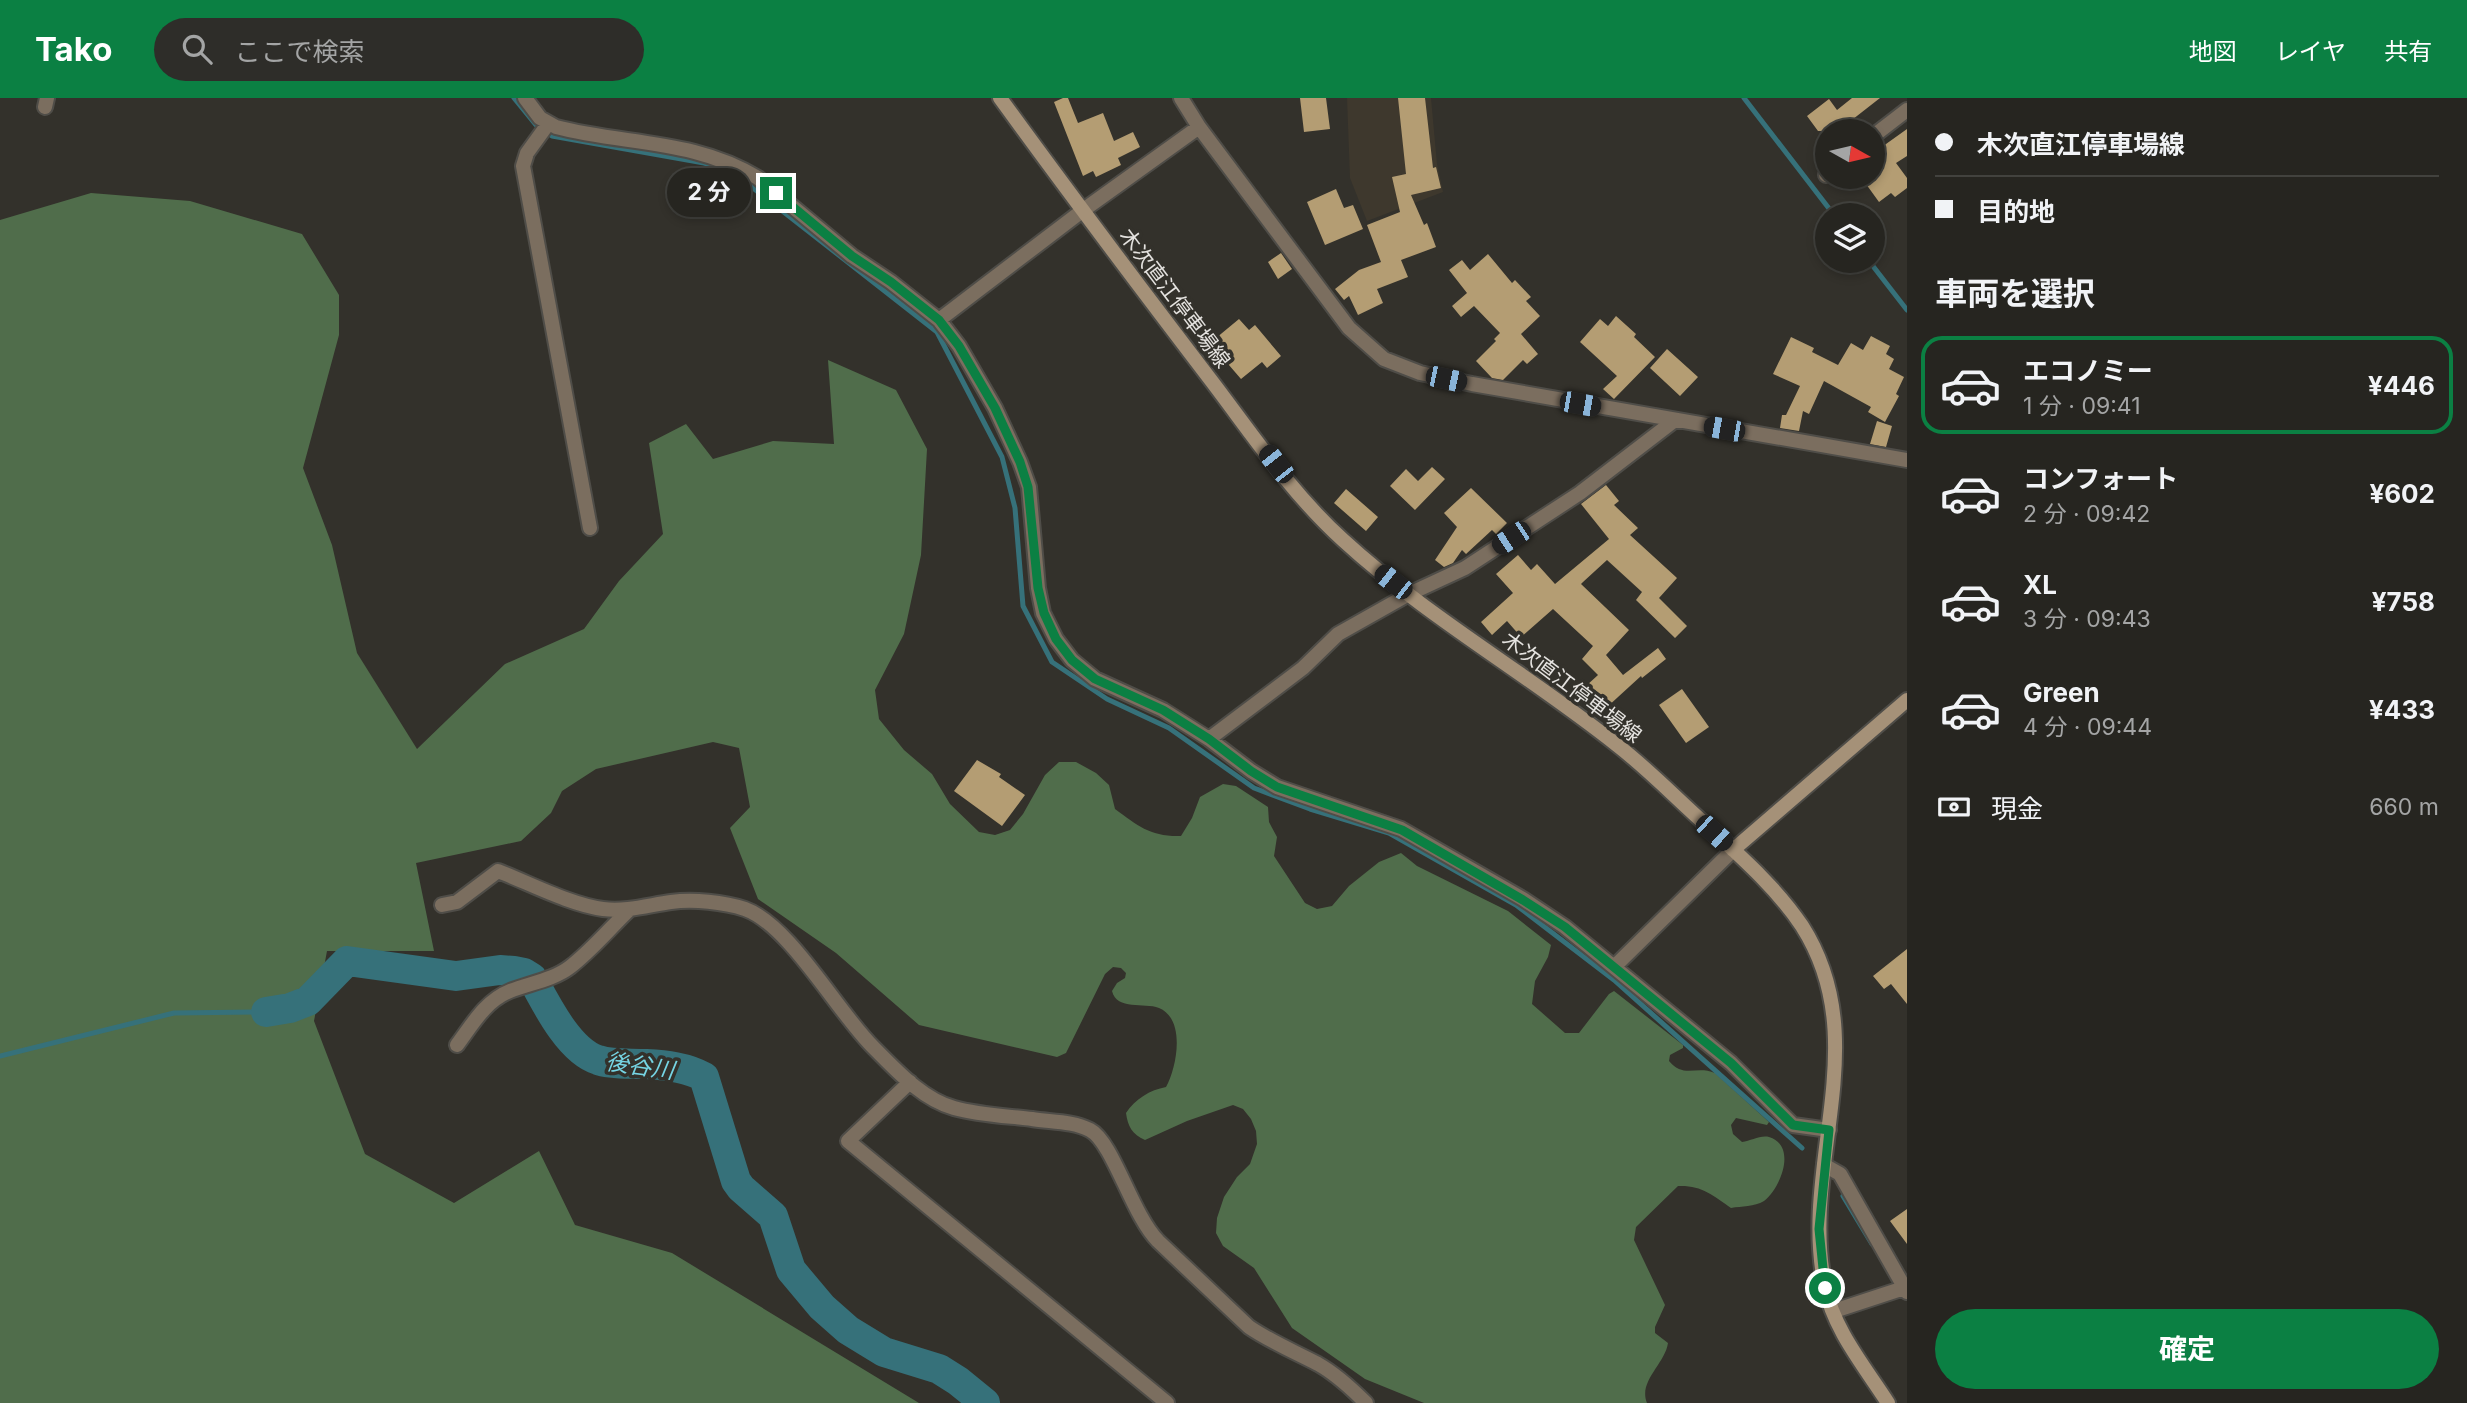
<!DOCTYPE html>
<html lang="ja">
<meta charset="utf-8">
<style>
:root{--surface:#262520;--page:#2e2d29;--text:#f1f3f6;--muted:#a4a5a5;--line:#42423e;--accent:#0b8043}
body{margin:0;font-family:Inter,"Noto Sans JP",sans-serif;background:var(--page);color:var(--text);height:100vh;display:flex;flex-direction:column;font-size:26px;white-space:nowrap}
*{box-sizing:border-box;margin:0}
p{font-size:23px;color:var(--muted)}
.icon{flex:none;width:38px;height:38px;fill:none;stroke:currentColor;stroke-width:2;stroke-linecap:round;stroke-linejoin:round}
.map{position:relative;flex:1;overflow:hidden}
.panel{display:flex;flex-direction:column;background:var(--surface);width:560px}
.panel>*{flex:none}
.hud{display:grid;align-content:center;height:154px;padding:0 28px;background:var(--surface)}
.needle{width:46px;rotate:98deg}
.fabs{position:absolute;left:1815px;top:21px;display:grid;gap:14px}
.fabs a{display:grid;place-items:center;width:70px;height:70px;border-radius:50%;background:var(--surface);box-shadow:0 4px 10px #0003,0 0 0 2px var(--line);font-size:35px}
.end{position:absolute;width:32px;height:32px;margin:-16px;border:9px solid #0b8043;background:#fff;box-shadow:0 0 0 4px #fff}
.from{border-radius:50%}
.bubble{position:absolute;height:49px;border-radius:24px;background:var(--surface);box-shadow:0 4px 10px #0003,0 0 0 2px var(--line);font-size:23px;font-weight:700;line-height:49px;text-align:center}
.car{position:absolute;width:21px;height:42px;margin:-21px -10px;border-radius:9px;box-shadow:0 0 5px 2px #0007;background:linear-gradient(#222 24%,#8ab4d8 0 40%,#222 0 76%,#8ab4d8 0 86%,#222 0)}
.hud b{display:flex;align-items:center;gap:24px;height:66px;font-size:26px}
.hud b+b{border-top:2px solid var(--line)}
.hud i{width:18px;height:18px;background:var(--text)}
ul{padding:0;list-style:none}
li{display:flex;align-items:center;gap:21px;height:98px;margin:0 14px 10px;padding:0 14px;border:4px solid transparent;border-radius:21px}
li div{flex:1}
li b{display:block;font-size:26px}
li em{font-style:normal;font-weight:700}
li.selected{border-color:var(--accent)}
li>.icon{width:63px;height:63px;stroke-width:1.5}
h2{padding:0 28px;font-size:32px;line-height:84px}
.pay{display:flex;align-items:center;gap:18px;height:77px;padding:0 28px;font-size:26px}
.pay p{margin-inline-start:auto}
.button{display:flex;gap:14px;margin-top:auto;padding:14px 28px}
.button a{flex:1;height:80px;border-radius:42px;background:var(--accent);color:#fff;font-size:28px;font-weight:700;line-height:80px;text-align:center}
header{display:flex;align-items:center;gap:42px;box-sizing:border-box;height:98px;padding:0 35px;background:var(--accent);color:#fff}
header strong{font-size:33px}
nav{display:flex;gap:38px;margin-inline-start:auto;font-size:24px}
.search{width:490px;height:63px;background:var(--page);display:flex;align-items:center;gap:18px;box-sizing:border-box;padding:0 24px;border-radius:38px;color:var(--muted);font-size:26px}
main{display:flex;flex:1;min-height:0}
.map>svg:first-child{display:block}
.built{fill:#3e382d}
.forest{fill:#506d4b}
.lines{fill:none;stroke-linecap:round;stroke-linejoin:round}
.stream{stroke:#36717a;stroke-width:5}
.river{stroke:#36717a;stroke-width:30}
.building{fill:#b49d73}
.street-casing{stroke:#4f4d48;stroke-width:18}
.secondary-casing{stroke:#4f4d48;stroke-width:18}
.street{stroke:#7b6e5f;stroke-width:14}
.secondary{stroke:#a59178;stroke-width:14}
.route{stroke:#0b8043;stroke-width:9}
.labels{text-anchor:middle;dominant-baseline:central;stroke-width:7;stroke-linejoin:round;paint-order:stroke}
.street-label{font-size:21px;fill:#e5e3e0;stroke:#33312b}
.water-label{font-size:23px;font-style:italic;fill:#76d5e4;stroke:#33312b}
</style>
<header>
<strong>Tako</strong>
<div class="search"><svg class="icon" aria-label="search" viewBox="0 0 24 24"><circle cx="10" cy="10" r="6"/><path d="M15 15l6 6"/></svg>ここで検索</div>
<nav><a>地図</a><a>レイヤ</a><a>共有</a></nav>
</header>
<main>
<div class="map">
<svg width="1907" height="1305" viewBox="0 0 1907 1305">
<rect width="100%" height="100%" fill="#33312b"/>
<!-- built -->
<path class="built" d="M1347 0H1431L1437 66 1443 94 1367 123 1350 80Z"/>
<!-- forest -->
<path class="forest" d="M91 95 190 103 302 136 339 197V237L303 370 332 447 357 555 417 651 505 566 584 531 619 483 663 436 649 345 686 326 713 361 773 343 834 346 828 262 896 292 927 351 921 457 904 536 875 592 879 621 904 652 932 676 950 706 979 734 995 737 1010 732 1023 716 1045 677 1059 664H1076L1096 675 1109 687 1115 711C1138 728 1151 739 1181 738L1192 720 1200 699 1223 686 1236 688 1268 709 1269 724 1277 739 1274 758 1305 805 1317 811 1332 808 1349 788 1379 764 1401 755 1417 768 1508 813 1551 847 1548 859 1535 883 1532 906 1565 935H1579L1609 896 1614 893 1683 947V950L1670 957 1669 963C1684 981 1696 967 1715 975L1769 1024 1767 1027 1736 1020 1731 1027 1733 1036 1742 1044C1751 1043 1760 1037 1769 1039 1798 1048 1780 1091 1764 1103 1754 1109 1742 1108 1731 1110 1713 1097 1701 1087 1678 1088L1636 1129 1634 1142 1665 1207 1655 1229V1235L1668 1245C1665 1266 1638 1283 1647 1305H1424L1365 1281 1292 1230 1254 1170 1223 1148 1216 1135 1217 1120 1224 1099 1237 1079 1250 1066 1257 1046 1256 1033 1251 1021 1243 1011 1233 1007 1187 1023 1145 1042C1132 1036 1128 1029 1126 1015 1135 1001 1150 992 1166 989 1177 969 1186 921 1159 910 1144 904 1117 913 1112 893L1117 885 1125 880 1126 875 1121 870 1113 869 1105 876 1066 955 1057 959 919 927 836 855 758 801 730 730 750 709 739 650 713 644 596 671 562 693 551 715 521 743 416 765 434 853H327L314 923 365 1056 454 1105 539 1053 575 1127 672 1155 919 1305H0V122Z"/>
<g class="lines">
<!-- stream -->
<path class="stream" d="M514 0 536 27 552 38 704 65 722 70 739 79 937 234 1002 359 1015 410 1023 508 1052 564 1107 601 1169 630 1254 690 1310 711 1389 735 1516 807 1614 882 1802 1050
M1744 0 1834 117
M1869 163 1907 212
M0 958 174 915 266 914
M1843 1098 1872 1146"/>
<!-- river -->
<path class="river" d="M266 914 290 910 308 903 347 863 456 878 500 872 514 873 524 875 532 880C546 906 569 953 598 962 612 967 631 965 646 966 665 967 687 969 704 979L736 1083 741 1090 773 1118 791 1172 822 1209 848 1232 884 1254 939 1271 958 1283 985 1305"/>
</g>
<!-- building -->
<path class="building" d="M1063 0H1068L1078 25 1103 15 1114 43 1133 34 1140 49 1118 60 1121 67 1096 79 1093 73 1083 78 1054 4Z
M1300 0H1326L1330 31 1304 34Z
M1398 0H1425L1433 70 1436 69 1441 90 1411 97 1424 127 1427 125 1436 149 1401 162 1408 179 1377 191 1383 205 1358 217 1349 198 1344 202 1335 191 1359 172 1381 164 1367 127 1400 114 1392 79 1406 76Z
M1852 0H1880L1848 25 1854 33H1818L1807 18 1829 1 1837 12Z
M1907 31V58L1896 65 1907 80V90L1895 99 1891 95 1879 104 1866 86 1872 81V56Z
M1336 91 1344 110 1353 107 1363 131 1325 147 1307 104Z
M1281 155 1292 171 1278 181 1268 164Z
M1488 156 1512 185 1515 182 1531 199 1526 203 1540 218 1521 236 1538 256 1527 266 1523 262 1503 282 1492 280 1476 263 1496 243 1494 241 1500 235 1474 208 1461 219 1452 208 1467 195 1449 172 1462 162 1470 172Z
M1616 218 1636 236 1634 239 1655 259 1614 301 1603 291 1617 278 1580 244 1600 221 1608 228Z
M1239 221 1249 232 1255 227 1281 258 1267 270 1262 264 1241 281 1210 245Z
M1871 238 1890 248 1886 256 1894 261 1889 271 1904 279 1896 296 1899 298 1885 324 1868 314 1871 309 1824 283 1809 316 1803 313 1799 333 1780 330 1782 317H1786L1800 288 1773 276 1791 239 1814 250 1812 254 1838 267 1851 245 1863 252Z
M1667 251 1698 279 1680 298 1650 270Z
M1877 323 1892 328 1886 349 1870 346Z
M1432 369 1445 381 1415 412 1390 388 1406 371 1418 383Z
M1606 387 1619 403 1614 407 1638 430 1630 437 1677 480 1659 500 1687 528 1675 540 1636 502 1642 494 1607 462 1583 484 1581 486 1629 532 1606 557 1623 577 1658 550 1666 561 1642 580 1641 578 1606 610 1586 588 1598 577 1582 561 1593 548 1553 511 1521 539 1507 523 1492 537 1481 524 1513 495 1496 476 1518 457 1531 472 1537 466 1555 486 1609 441 1581 406Z
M1471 390 1507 425 1496 436 1492 432 1466 456 1462 452 1453 465 1444 469 1435 462 1457 429 1444 415Z
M1346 391 1378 419 1366 433 1334 405Z
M1682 591 1709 629 1686 645 1659 607Z
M977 662 1001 676 999 679 1025 697 1002 728 954 693Z
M1907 851V906L1891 886 1884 891 1873 878Z
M1907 1111V1146L1890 1123Z"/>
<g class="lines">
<!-- street casing -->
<g class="street-casing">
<path id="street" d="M525 0 540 20 556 29C625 47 694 41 758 80L852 158 891 184 939 222 959 248 995 310 1020 364 1029 389 1038 490 1043 515 1056 541 1072 562 1095 581 1163 612 1209 641 1251 673 1277 689 1401 731 1523 801 1565 829 1731 965 1793 1027 1829 1032
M1181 0 1199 29 1349 230 1384 261 1420 275 1472 286 1907 362
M45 9 47 0
M548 26 527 55 523 68 590 430
M1872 39 1907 12
M1826 77 1827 76
M939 222 1082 113 1199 29
M1209 641 1303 570 1338 536 1409 496 1465 470 1580 395 1675 322
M442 807 457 804 498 773C529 785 571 807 603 811 626 814 649 807 671 804 693 801 724 804 745 811 790 827 838 915 874 950 896 972 922 1001 954 1010 979 1017 1007 1018 1032 1021 1051 1024 1073 1023 1090 1032 1113 1044 1132 1117 1158 1143L1249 1229C1271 1244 1295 1254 1318 1266 1336 1276 1352 1291 1366 1305
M1614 869 1733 752
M457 947C472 927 485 903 510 893 530 885 553 882 570 869 592 852 610 830 630 811
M910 984 848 1043 1167 1305
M1824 1067 1840 1076 1907 1194
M1834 1213 1904 1190"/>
</g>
<!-- secondary casing -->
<g class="secondary-casing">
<path id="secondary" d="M1000 0C1069 95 1139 188 1210 281 1252 336 1291 395 1343 442 1427 519 1528 576 1617 647 1648 671 1675 699 1704 725 1739 757 1776 789 1802 828 1876 944 1799 1066 1825 1188 1833 1231 1865 1269 1888 1305
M1733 752 1907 602"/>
</g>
<!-- street -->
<use href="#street" class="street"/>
<!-- secondary -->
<use href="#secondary" class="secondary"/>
</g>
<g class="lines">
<!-- route -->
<path class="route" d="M776 95 852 158 891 184 939 222 959 248 995 310 1020 364 1028 389 1038 490 1044 515 1056 541 1072 562 1095 581 1163 612 1209 641 1251 673 1277 689 1402 732 1523 802 1565 829 1731 965 1793 1027 1829 1032 1819 1131 1825 1190"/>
</g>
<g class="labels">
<!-- street labels -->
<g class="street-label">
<text transform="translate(1175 200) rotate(53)">木次直江停車場線</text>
<text transform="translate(1572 589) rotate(37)">木次直江停車場線</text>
</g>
<!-- water labels -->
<g class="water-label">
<text transform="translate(640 968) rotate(8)">後谷川</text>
</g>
</g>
</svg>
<div class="fabs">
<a><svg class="needle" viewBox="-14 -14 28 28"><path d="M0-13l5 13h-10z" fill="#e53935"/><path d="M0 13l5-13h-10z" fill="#a4a5a5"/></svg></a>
<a><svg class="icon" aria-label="layers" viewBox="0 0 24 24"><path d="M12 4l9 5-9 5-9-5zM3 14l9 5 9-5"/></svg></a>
</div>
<i class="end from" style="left:1825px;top:1190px"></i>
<i class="end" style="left:776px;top:95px"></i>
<div class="bubble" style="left:667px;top:70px;width:84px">2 分</div>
<i class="car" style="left:1446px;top:281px;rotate:102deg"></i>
<i class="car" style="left:1580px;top:306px;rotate:100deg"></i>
<i class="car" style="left:1724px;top:331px;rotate:280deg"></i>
<i class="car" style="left:1276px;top:366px;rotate:322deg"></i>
<i class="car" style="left:1511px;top:440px;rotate:237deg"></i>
<i class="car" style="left:1393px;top:484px;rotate:308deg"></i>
<i class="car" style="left:1714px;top:735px;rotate:132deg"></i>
</div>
<section class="panel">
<div class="hud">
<b><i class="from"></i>木次直江停車場線</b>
<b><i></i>目的地</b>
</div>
<h2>車両を選択</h2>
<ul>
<li class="selected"><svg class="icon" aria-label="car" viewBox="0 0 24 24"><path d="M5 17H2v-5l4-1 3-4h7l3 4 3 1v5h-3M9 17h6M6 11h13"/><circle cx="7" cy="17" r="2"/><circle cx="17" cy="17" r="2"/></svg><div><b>エコノミー</b><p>1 分 · 09:41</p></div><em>¥446</em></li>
<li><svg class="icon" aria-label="car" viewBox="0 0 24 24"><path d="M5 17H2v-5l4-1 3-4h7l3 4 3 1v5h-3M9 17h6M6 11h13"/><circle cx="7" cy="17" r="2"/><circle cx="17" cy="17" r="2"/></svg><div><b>コンフォート</b><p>2 分 · 09:42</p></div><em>¥602</em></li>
<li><svg class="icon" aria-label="car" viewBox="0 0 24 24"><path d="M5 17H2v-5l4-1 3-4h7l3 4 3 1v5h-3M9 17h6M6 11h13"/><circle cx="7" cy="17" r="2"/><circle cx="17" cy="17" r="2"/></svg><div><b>XL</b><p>3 分 · 09:43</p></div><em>¥758</em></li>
<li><svg class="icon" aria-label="car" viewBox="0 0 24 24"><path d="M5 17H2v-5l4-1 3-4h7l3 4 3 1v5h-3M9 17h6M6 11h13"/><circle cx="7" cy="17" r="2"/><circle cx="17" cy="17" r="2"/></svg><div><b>Green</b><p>4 分 · 09:44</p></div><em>¥433</em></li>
</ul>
<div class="pay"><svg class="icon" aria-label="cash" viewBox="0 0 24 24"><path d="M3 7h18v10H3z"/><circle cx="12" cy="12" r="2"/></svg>現金<p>660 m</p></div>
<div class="button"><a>確定</a></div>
</section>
</main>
